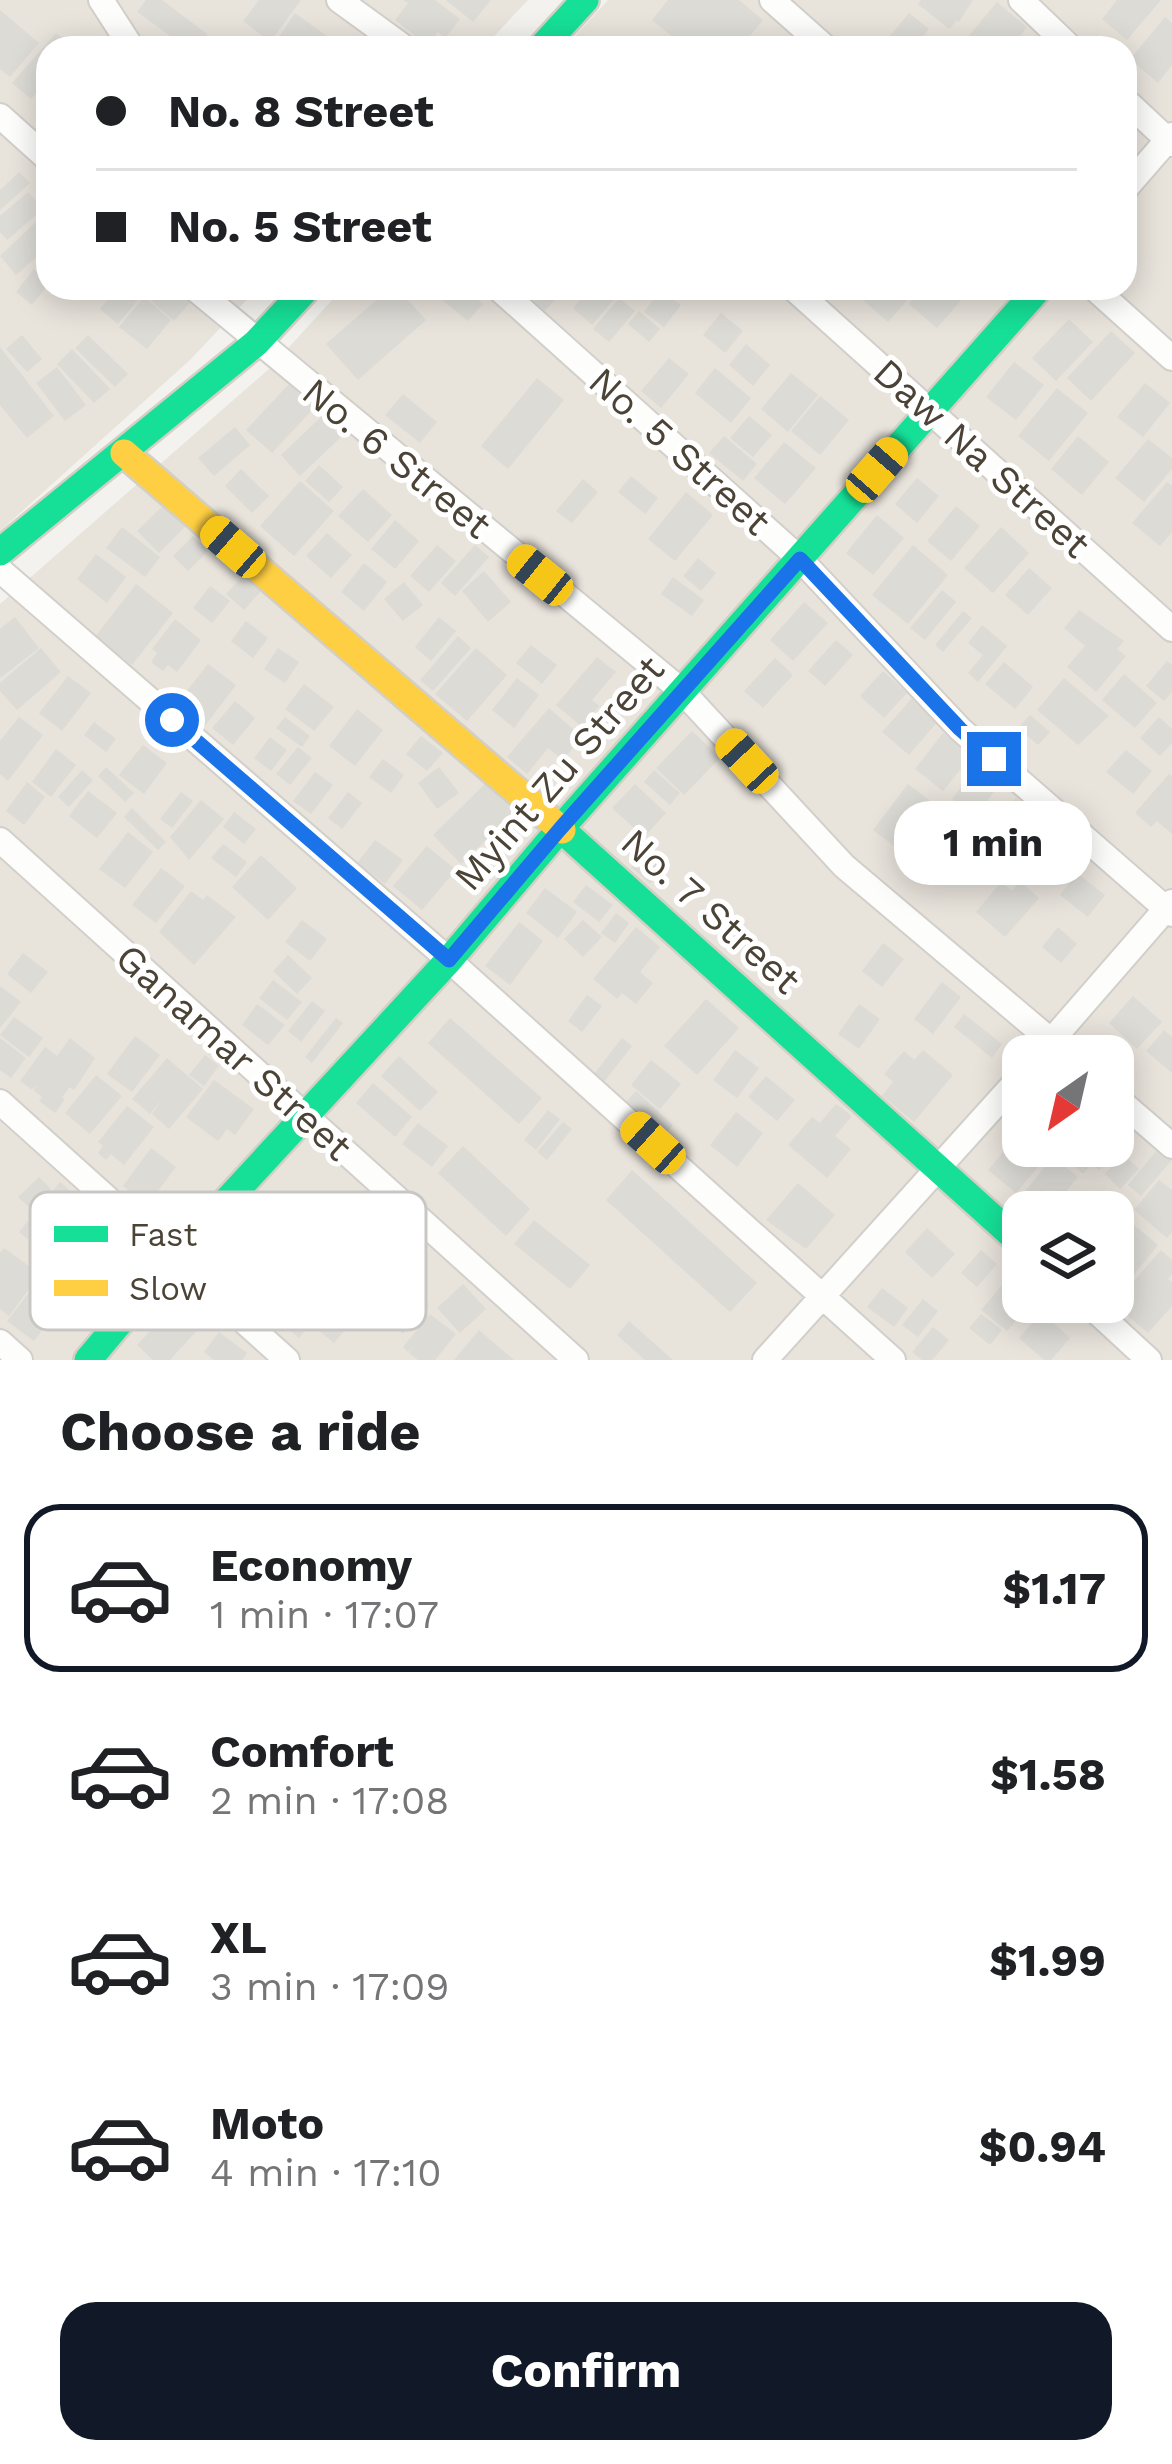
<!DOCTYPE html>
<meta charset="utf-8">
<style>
:root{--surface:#fff;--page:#f2f2f2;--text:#202124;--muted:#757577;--line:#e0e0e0;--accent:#111827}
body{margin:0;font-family:"Work Sans",sans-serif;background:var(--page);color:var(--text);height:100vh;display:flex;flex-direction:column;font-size:45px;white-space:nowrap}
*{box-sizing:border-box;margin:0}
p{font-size:39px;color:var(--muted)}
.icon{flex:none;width:66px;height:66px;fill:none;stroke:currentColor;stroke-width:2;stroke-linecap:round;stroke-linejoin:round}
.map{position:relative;height:1360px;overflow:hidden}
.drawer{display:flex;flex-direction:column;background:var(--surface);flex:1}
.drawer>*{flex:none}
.guide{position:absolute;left:36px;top:36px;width:1101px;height:264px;border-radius:36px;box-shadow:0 6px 30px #0003;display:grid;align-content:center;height:264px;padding:0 60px;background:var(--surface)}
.needle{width:78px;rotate:214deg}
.fabs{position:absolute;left:1002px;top:1035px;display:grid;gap:24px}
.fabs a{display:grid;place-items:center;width:132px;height:132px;border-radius:24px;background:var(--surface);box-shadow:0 6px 30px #0003;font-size:60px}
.end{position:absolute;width:54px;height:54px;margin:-27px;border:15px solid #1a73e8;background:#fff;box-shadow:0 0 0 6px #fff}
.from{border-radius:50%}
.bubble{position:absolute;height:84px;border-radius:36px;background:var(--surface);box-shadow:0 6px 30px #0003;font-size:39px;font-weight:700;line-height:84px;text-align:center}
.car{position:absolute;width:36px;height:72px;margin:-36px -18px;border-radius:15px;box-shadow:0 0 9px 3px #0007;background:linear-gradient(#f5c518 24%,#345 0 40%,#f5c518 0 76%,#345 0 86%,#f5c518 0)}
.guide b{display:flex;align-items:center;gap:42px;height:114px;font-size:45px}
.guide b+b{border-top:3px solid var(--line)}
.guide i{width:30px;height:30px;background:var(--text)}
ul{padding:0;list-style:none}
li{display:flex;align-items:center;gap:36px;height:168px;margin:0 24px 18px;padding:0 36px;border:6px solid transparent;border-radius:36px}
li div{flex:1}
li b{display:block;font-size:45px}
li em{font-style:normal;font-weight:700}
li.on{border-color:var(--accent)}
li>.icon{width:108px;height:108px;stroke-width:1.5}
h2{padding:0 60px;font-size:54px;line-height:144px}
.primary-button{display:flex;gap:24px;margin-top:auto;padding:24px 60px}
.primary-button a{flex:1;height:138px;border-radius:36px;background:var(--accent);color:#fff;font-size:48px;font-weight:700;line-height:138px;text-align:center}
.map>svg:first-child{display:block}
.residential{fill:#e8e3db;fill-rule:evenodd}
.building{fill:#dddbd6}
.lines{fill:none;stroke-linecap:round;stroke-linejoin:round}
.street-casing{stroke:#d2cfcb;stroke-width:28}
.fast-casing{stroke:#d3cfc4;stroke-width:32}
.slow-casing{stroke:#d3cfc4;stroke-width:32}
.street{stroke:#fdfdfc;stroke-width:24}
.fast{stroke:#16e098;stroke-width:27}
.slow{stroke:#ffcf43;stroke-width:27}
.route{stroke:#1a73e8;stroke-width:15}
.labels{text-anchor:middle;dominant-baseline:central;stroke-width:10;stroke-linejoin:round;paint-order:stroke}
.street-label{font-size:39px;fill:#4c4337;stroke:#fff}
.key{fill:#fff;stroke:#c9c7c3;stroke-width:3}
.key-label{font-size:33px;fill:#4c4337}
</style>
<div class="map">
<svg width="1172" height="1360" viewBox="0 0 1172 1360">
<rect width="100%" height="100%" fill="#f3f2ee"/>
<!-- residential -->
<path class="residential" d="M0 0H528L483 48H48V288H258L190 360 0 531Z
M608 0H1172V1360H0V604L269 369 343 288H1125V48H564ZM1023 1056H1113V1146H1023ZM1023 1212H1113V1302H1023Z"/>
<!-- building -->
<path class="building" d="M146 0H162L207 34 197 48H187L137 12Z
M259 0H301L270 42 243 21Z
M403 0H435L460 19 445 38 438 32 427 45 395 20 408 3Z
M446 0H491L473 22Z
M668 0H739L763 20 740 48H686L652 20Z
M921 0H973L959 22 957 20 949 29 918 4Z
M1117 0H1161L1127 40 1102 19Z
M997 2 1027 27 1010 48H959Z
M0 10 39 43 10 77 0 69Z
M295 13 332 40 326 48H295L279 37Z
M909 13 929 29 914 48H880Z
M1165 17 1172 23V65L1158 83 1130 59Z
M56 33 74 48H48V80L31 99 12 83Z
M19 172 30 183 0 210V190Z
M28 192 43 209 7 240 0 232V216Z
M36 222 48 236V247L16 275 0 256Z
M34 269 48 281V285L32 305 16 292Z
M117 288H131L141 296 118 324 100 309Z
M163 288H183L194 298 174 321 151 301Z
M390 288H397L426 320 358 380 326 344Z
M454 288H464L483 304 468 321 443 301Z
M537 288H565L545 311 529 297Z
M590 288 621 291 592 325 573 308Z
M861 288H918L888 322 856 294Z
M922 288H951L963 298 937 328 909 304Z
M660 290 681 305 664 327 644 312Z
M144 297 171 320 147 349 119 327Z
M619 298 635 311 609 342 593 329Z
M639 311 660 329 649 342 628 324Z
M721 313 743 331 725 353 703 335Z
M1069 319 1093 342 1056 381 1032 358Z
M1111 331 1135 353 1091 401 1067 378Z
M22 335 42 359 27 372 6 349Z
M88 335 128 374 115 387 75 348Z
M746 344 770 365 753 386 729 365Z
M0 347 54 416 27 438 0 405Z
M72 349 110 389 94 403 57 364Z
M669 358 689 374 661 408 641 391Z
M1014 362 1044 385 1016 420 986 397Z
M57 367 86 405 65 421 36 383Z
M715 368 751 398 731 423 695 393Z
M791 373 818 395 788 432 761 409Z
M537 378 564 400 508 469 481 446Z
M1145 383 1170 403 1143 437 1117 417Z
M289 384 314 408 272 453 246 430Z
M1057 388 1088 413 1049 461 1018 436Z
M403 394 437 422 420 443 385 415Z
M820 396 849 420 820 455 791 431Z
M322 416 341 437 300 476 281 455Z
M749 416 772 435 753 457 730 438Z
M235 427 250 445 214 476 198 458Z
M724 436 757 464 743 481 709 453Z
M1078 436 1109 462 1082 495 1051 469Z
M1148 439 1172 458V469L1144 502 1115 478Z
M784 442 816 468 785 504 754 478Z
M319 465 343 487 329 502 305 481Z
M241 469 269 496 252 513 225 486Z
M631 476 658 498 645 514 618 492Z
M917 478 939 496 917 523 895 504Z
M583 479 598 492 572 523 556 511Z
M300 481 334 511 294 556 260 526Z
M1167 482 1172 486V532L1160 546 1132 523Z
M363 489 392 515 368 542 338 516Z
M686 492 713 515 675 561 648 539Z
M171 498 192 520 159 553 137 531Z
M956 506 980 526 951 561 927 541Z
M877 515 904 538 873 575 846 553Z
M395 520 419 541 395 569 371 549Z
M122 527 160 557 145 577 106 548Z
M1001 527 1029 553 993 593 964 568Z
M327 533 352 555 331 578 306 556Z
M193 536 208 551 188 571 173 556Z
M437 545 456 561 429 592 410 576Z
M475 545 489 557 455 596 441 583Z
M913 545 948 575 908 624 872 595Z
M96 554 126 577 107 603 77 579Z
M698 558 716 573 701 591 683 576Z
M364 563 387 582 364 611 341 592Z
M1029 568 1052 588 1028 615 1005 595Z
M484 571 511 602 488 622 462 591Z
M247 572 264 588 244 610 226 594Z
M673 577 704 600 692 616 661 594Z
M404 582 423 605 403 621 384 599Z
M136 584 173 613 132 665 95 637Z
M210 586 230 601 212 623 193 608Z
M942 590 956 602 925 640 910 628Z
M804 602 828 623 793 661 770 640Z
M1079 610 1124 641 1117 649 1126 656 1096 692 1067 667 1085 646 1064 628Z
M963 611 972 618 943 652 935 645Z
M15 617 39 648 0 678V629Z
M439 617 456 631 431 661 415 647Z
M175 619 201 640 177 672 168 665 163 671 151 662 157 653 152 649Z
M246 621 268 638 253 658 231 641Z
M982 625 1007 646 978 682 968 673 983 655 968 643Z
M458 636 471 648 433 691 420 680Z
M836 640 853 655 825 686 808 671Z
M531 645 557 665 542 684 516 663Z
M41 648 61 672 17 710 0 691V683Z
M278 648 299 662 285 683 264 669Z
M476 648 507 675 467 721 435 694Z
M597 657 616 672 592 700 599 706 582 727 556 705Z
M775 658 793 675 763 708 744 691Z
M1167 661 1172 665V692L1164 701 1146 686Z
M1004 662 1033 687 1015 709 985 684Z
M208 664 236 685 204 727 175 706Z
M883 671 907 693 884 718 860 696Z
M1124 674 1157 703 1135 728 1102 700Z
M68 676 91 693 62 731 39 713Z
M517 678 539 695 514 728 492 710Z
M1064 678 1109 716 1078 745 1037 710Z
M304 684 334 707 314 731 285 709Z
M913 697 939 720 909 755 882 732Z
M235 701 255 718 233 745 212 728Z
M549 708 582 737 563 760 548 748 527 774 507 757Z
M357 709 383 730 355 766 329 746Z
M1030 715 1050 732 1038 745 1018 728Z
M19 717 43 735 8 781 0 774V741Z
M285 717 310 736 302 747 276 728Z
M1159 717 1172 729V743L1160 756 1140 738Z
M94 722 116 739 106 752 84 735Z
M692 731 720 758 684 795 656 768Z
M943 733 972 755 943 791 915 769Z
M421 736 443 753 427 771 406 754Z
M270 737 287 750 271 771 254 758Z
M143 745 167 763 144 794 119 775Z
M298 747 312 758 290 785 276 774Z
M56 749 76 765 51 797 32 782Z
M1126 750 1152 771 1133 794 1106 772Z
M383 759 404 775 391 793 369 777Z
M983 759 999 772 991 783 997 788 975 817 952 799Z
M106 767 134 793 125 802 98 776Z
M439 767 459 793 437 809 418 783Z
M82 770 93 780 69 807 58 797Z
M654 770 680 793 670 805 644 782Z
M315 772 333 785 311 814 293 801Z
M1169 774 1172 776V834L1157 821 1151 827 1135 813Z
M27 782 45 797 24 825 6 811Z
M486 783 515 812 461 864 433 835Z
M635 784 666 813 644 837 612 808Z
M908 784 955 820 930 852 918 842 907 856 873 830Z
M88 791 117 813 97 838 69 816Z
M181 792 193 801 172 828 160 819Z
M348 792 362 803 342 829 328 818Z
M1016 798 1043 821 1012 857 985 834Z
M201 800 224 819 189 860 170 837Z
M132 808 166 842 158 850 124 817Z
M234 812 256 829 244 844 223 827Z
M1060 822 1088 847 1056 884 1028 860Z
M961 826 994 857 977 876 944 844Z
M128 832 153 852 125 888 99 869Z
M375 840 403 860 385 884 357 863Z
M223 844 247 862 236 877 211 858Z
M427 846 456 870 422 910 393 886Z
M649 848 667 866 650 884 631 867Z
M261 855 297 888 268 920 232 887Z
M161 868 185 886 156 923 132 905Z
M1077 873 1105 895 1088 917 1060 895Z
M1020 881 1039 898 1005 937 976 912 1001 882 1012 891Z
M586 885 613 905 599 922 573 902Z
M545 888 577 912 558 938 526 913Z
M191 891 203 900 207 895 236 917 194 965 159 932Z
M616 913 629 923 615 943 601 933Z
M302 920 327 939 310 961 285 942Z
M583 920 602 937 583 957 564 939Z
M519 922 543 941 510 985 485 966Z
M636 927 660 947 640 972 653 983 636 1004 622 993 617 999 593 979Z
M1058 927 1077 944 1061 963 1042 947Z
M883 943 904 959 882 987 862 971Z
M23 953 48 972 31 993 7 974Z
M288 955 312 978 297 994 273 971Z
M273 980 302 1002 287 1020 259 998Z
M942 982 961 997 933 1034 914 1019Z
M0 986 21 1002 0 1028Z
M587 995 602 1006 582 1032 568 1021Z
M1133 996 1162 1022 1137 1049 1109 1023Z
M706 999 739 1028 697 1075 664 1046Z
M312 1001 325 1011 301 1042 288 1031Z
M257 1004 285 1025 268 1045 242 1025Z
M859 1004 880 1019 859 1049 838 1034Z
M964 1014 1002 1044 992 1058 954 1027Z
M14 1017 43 1038 29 1057 0 1035Z
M336 1018 343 1023 312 1063 305 1057Z
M450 1018 542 1098 519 1124 428 1043Z
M1164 1030 1172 1037V1073L1146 1051Z
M135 1036 160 1055 132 1092 107 1074Z
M0 1038 26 1058 11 1078 0 1070Z
M70 1038 95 1058 74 1090 70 1087 62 1097 65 1099 55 1113 39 1101 42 1097 33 1090 37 1086 31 1089 20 1081 45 1047 57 1056Z
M622 1038 632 1046 604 1082 594 1074Z
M735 1050 759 1068 737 1098 713 1080Z
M923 1050 953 1075 914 1122 882 1096 893 1082 884 1074 904 1051 914 1060Z
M205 1055 219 1066 204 1086 189 1075Z
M399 1056 438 1092 420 1111 381 1076Z
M167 1058 203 1089 169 1129 152 1114 164 1097 150 1114 132 1099Z
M651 1060 681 1084 660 1109 631 1085Z
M96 1075 122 1096 90 1134 65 1113Z
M766 1076 795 1100 777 1121 748 1097Z
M214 1080 254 1109 235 1135 227 1129 218 1141 186 1117Z
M373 1083 412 1117 395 1137 356 1103Z
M636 1091 673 1125 662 1137 625 1103Z
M836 1104 852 1116 835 1136 851 1149 827 1178 788 1145 812 1117 820 1123Z
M127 1106 154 1127 124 1165 111 1154 106 1160 98 1153 103 1146 98 1142Z
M1113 1109 1129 1123 1121 1132 1127 1138 1099 1170 1092 1164 1083 1174 1056 1149 1059 1146H1113Z
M548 1110 560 1119 536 1150 524 1140Z
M736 1112 763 1133 737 1167 710 1145Z
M563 1122 572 1129 547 1160 537 1152Z
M418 1123 448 1146 432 1167 402 1144Z
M1015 1138 1043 1161 1016 1193 988 1170Z
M463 1146 530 1209 506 1236 438 1173Z
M151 1148 176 1167 148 1204 123 1186Z
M1159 1148 1172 1160 1141 1196 1128 1185Z
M1123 1154 1139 1169 1120 1189 1105 1174Z
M1053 1157 1078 1177 1049 1212H1041L1021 1196Z
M632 1170 757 1283 730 1312 606 1200Z
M39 1177 51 1189 31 1209 18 1197Z
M1159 1180 1172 1190V1232L1167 1238 1134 1210Z
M60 1182 87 1205 46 1254 19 1232Z
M798 1183 835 1215 806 1249 766 1220Z
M1085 1190 1113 1212H1067Z
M1123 1216 1158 1245 1113 1300V1228Z
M534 1220 590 1265 570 1289 514 1244Z
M927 1228 955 1254 932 1278 905 1252Z
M4 1248 40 1274 9 1316 0 1309V1253Z
M981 1250 997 1264 977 1287 961 1273Z
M1161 1250 1172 1260V1274L1168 1279 1172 1282V1306L1148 1333 1114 1304Z
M286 1266 300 1277 309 1266 331 1285 325 1293 333 1300 339 1294 354 1306 348 1313 355 1318 334 1343 311 1324 299 1338 279 1321 288 1310 265 1291Z
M398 1279 429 1304 403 1334 373 1310Z
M1007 1279 1023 1293V1302H1032L1007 1331 981 1310Z
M463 1284 486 1309 460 1333 437 1308Z
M34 1286 60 1306 34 1341 7 1321Z
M882 1288 908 1308 894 1327 867 1307Z
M187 1292 211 1315 170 1360H153L137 1345Z
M923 1299 938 1311 918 1337 902 1325Z
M1042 1312 1070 1338 1051 1360H1044L1019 1338Z
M430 1314 456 1334 435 1360H418L409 1353 413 1346 408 1352 403 1347Z
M981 1314 1002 1330 990 1345 969 1328Z
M629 1321 673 1360H645L617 1335Z
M933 1327 949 1340 932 1360H922L912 1352Z
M479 1330 514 1360H454Z
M219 1332 247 1353 242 1360H214L204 1352Z"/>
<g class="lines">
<!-- street casing -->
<g class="street-casing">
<path id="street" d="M101 0 132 48
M339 0 405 48
M772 0 826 48
M1021 0 1071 48
M1125 100 1172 144
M0 116 48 159
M1125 189 1172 135
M194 288 682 691 844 866 1069 1056
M498 288 800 559 960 729 1172 914
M793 288 1172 629
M1094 288 1172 358
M0 570 449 960 893 1360
M0 840 576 1360
M1038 1056 1172 902
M1113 1095 1172 1146
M0 1102 287 1360
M1086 1302 1149 1360
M0 1342 20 1360
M765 1360 1023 1074"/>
</g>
<!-- fast casing -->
<g class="fast-casing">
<path id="fast" d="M541 48 585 0
M0 552 256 343 307 288
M562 830 1023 1245
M88 1360 173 1259 449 960 560 829 1039 288"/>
</g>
<!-- slow casing -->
<g class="slow-casing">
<path id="slow" d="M124 453 562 830"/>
</g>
<!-- street -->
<use href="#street" class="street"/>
<!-- fast -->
<use href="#fast" class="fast"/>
<!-- slow -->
<use href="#slow" class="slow"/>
</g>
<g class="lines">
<!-- route -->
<path class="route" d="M172 720 449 960 560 829 800 559 960 729 994 759"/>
</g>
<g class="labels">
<!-- street labels -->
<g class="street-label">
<text transform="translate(680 451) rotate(42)">No. 5 Street</text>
<text transform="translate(397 458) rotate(39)">No. 6 Street</text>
<text transform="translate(982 458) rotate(42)">Daw Na Street</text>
<text transform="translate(559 773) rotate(-49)">Myint Zu Street</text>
<text transform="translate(711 911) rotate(42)">No. 7 Street</text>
<text transform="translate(234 1052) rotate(42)">Ganamar Street</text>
</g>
</g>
<!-- legend -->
<rect x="30" y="1192" width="396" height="138" rx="18" class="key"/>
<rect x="54" y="1226" width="54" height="16" fill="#16e098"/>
<rect x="54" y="1280" width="54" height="16" fill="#ffcf43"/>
<g class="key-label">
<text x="129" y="1246">Fast</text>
<text x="129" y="1300">Slow</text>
</g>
</svg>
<div class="fabs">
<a><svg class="needle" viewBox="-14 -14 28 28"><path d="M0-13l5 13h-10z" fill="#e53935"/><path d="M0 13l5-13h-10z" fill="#757577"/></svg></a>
<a><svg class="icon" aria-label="layers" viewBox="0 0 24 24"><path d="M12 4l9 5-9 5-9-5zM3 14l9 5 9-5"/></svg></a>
</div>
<i class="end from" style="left:172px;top:720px"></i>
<i class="end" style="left:994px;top:759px"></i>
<div class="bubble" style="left:894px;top:801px;width:198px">1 min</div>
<i class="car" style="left:877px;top:470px;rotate:41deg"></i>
<i class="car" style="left:233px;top:547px;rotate:311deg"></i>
<i class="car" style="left:540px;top:575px;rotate:309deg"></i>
<i class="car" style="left:747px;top:761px;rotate:317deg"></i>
<i class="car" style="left:653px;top:1143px;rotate:312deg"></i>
<div class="guide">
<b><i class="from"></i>No. 8 Street</b>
<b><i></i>No. 5 Street</b>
</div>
</div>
<section class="drawer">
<h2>Choose a ride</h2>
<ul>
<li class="on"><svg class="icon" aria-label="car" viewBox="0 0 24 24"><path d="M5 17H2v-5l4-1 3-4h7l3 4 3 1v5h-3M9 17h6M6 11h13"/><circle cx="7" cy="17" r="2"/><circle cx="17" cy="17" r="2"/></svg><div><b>Economy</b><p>1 min · 17:07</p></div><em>$1.17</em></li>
<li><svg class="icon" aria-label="car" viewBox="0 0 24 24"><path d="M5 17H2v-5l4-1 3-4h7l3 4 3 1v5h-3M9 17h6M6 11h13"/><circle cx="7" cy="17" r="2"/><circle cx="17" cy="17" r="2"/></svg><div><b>Comfort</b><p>2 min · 17:08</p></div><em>$1.58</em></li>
<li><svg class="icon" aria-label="car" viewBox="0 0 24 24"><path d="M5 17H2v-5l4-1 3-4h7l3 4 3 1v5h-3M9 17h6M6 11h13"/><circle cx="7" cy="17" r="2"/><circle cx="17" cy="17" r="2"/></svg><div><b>XL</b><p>3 min · 17:09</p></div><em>$1.99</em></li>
<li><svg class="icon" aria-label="car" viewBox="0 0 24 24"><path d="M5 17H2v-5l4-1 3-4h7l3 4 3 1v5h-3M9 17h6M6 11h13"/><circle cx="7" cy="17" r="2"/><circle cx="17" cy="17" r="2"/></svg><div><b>Moto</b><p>4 min · 17:10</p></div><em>$0.94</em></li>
</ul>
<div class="primary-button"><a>Confirm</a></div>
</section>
